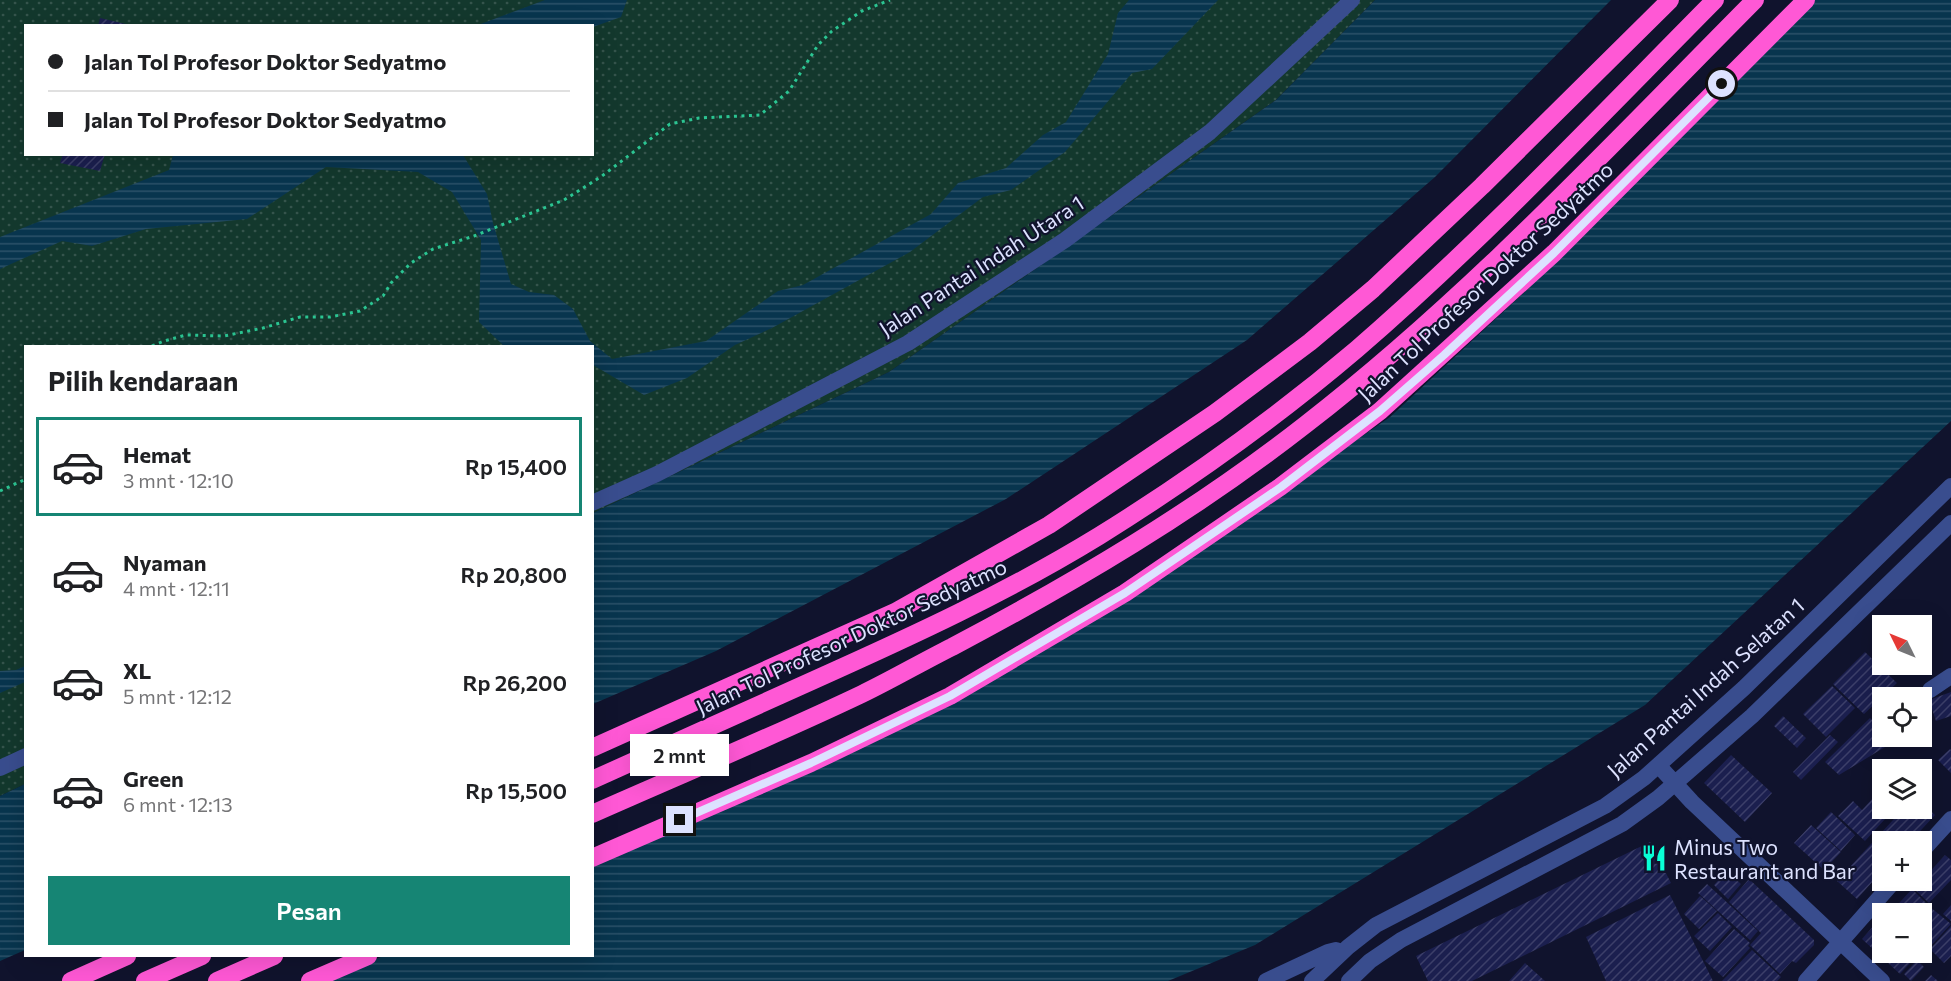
<!DOCTYPE html>
<html lang="id">
<meta charset="utf-8">
<style>
:root{--surface:#fff;--page:#f6f6f6;--text:#202124;--muted:#757577;--line:#e0e0e0;--accent:#168574}
body{margin:0;font-family:Commissioner,sans-serif;background:var(--page);color:var(--text);height:100vh;display:flex;flex-direction:column;font-size:22px;white-space:nowrap}
*{box-sizing:border-box;margin:0}
p{font-size:20px;color:var(--muted)}
.icon{flex:none;width:33px;height:33px;fill:none;stroke:currentColor;stroke-width:2;stroke-linecap:round;stroke-linejoin:round}
.map{position:relative;flex:1;overflow:hidden}
.side{position:absolute;left:24px;top:345px;width:570px;height:612px;display:flex;flex-direction:column;background:var(--surface);border-radius:0px;box-shadow:0 6px 24px #0002}
.side>*{flex:none}
.hud{position:absolute;left:24px;top:24px;width:570px;height:132px;border-radius:0px;box-shadow:0 6px 24px #0002;display:grid;align-content:center;height:132px;padding:0 24px;background:var(--surface)}
.needle{width:39px;rotate:313deg}
.tools{position:absolute;left:1872px;top:615px;display:grid;gap:12px}
.tools a{display:grid;place-items:center;width:60px;height:60px;border-radius:0px;background:var(--surface);box-shadow:0 6px 24px #0002;font-size:30px}
.end{position:absolute;width:27px;height:27px;margin:-14px;border:8px solid #dde2ff;background:#111;box-shadow:0 0 0 3px #111}
.from{border-radius:50%}
.bubble{position:absolute;height:42px;border-radius:0px;background:var(--surface);box-shadow:0 6px 24px #0002;font-size:20px;font-weight:600;line-height:42px;text-align:center}
.hud b{display:flex;align-items:center;gap:21px;height:57px;font-size:22px}
.hud b+b{border-top:2px solid var(--line)}
.hud i{width:15px;height:15px;background:var(--text)}
ul{padding:0;list-style:none}
li{display:flex;align-items:center;gap:18px;height:99px;margin:0 12px 9px;padding:0 12px;border:3px solid transparent;border-radius:0px}
li div{flex:1}
li b{display:block;font-size:22px}
li em{font-style:normal;font-weight:600}
li.on{border-color:var(--accent)}
li>.icon{width:54px;height:54px;stroke-width:1.5}
h2{padding:0 24px;font-size:27px;line-height:72px}
.cta{display:flex;gap:12px;margin-top:auto;padding:12px 24px}
.cta a{flex:1;height:69px;border-radius:0px;background:var(--accent);color:#fff;font-size:24px;font-weight:600;line-height:69px;text-align:center}
.map>svg:first-child{display:block}
.grass{fill:url(#grass-dots);fill-rule:evenodd}
.water{fill:url(#water-rules)}
.building{fill:url(#building-hatch)}
.lines{fill:none;stroke-linecap:round;stroke-linejoin:round}
.path{stroke:#2bc592;stroke-width:3;stroke-dasharray:3 4.5;stroke-linecap:butt}
.minor{stroke:#394d8e;stroke-width:16}
.highway{stroke:#ff58d5;stroke-width:18}
.route{stroke:#dde2ff;stroke-width:8}
.labels{text-anchor:middle;dominant-baseline:central;stroke-width:4.5;stroke-linejoin:round;paint-order:stroke}
.street-label{font-size:21px;fill:#dde2ff;stroke:#10132d}
.poi-label{font-size:21px;fill:#dde2ff;stroke:#10132d;text-anchor:start}
</style>
<div class="map">
<svg width="1951" height="981" viewBox="0 0 1951 981">
<defs>
<pattern id="grass-dots" width="8" height="8" patternUnits="userSpaceOnUse" patternTransform="scale(1.5)"><rect width="8" height="8" fill="#13382d"/><path d="M2 2h.1M6 6h.1" fill="none" stroke="#35544c" stroke-width="1.8" stroke-linecap="round"/></pattern>
<pattern id="water-rules" width="6" height="5" patternUnits="userSpaceOnUse" patternTransform="scale(1.5)"><rect width="6" height="5" fill="#08354e"/><path d="M0 2.5h6" fill="none" stroke="#2c5269"/></pattern>
<pattern id="building-hatch" width="6" height="6" patternUnits="userSpaceOnUse" patternTransform="scale(1.5)"><rect width="6" height="6" fill="#1b1f4f"/><path d="M-1 1l2-2M0 6l6-6M5 7l2-2" fill="none" stroke="#3c3f69"/></pattern>
</defs>
<rect width="100%" height="100%" fill="#10132d"/>
<!-- grass -->
<path class="grass" d="M0 0H1375L1276 100 889 372 593 513 592 346H26L25 784 0 796ZM26 26H592V154H26Z"/>
<!-- water -->
<path class="water" d="M545 0H627L621 17 593 27 592 26 478 25Z
M1129 0H1218L1152 69 1132 73 1065 152 1011 190 983 197 910 252 772 328 735 345 687 378 644 395 593 365 592 346H504L479 322 481 240 452 192 418 172 326 167 247 219 146 229 92 246 62 241 0 269V237L169 170 173 155H463L487 194 493 223 511 284 529 292 554 295 573 309 590 341 612 359 706 341 778 291 803 285 931 214 958 183 1006 168 1043 135 1066 122 1108 54 1118 13Z
M1375 0H1611L1435 177 1247 340 1006 499 716 651 593 704V513L889 372 1276 100Z
M1813 0H1951V421L1645 705 1255 945 1168 981H326L383 956H592L593 862 965 696 1127 598 1390 417 1528 289Z
M25 666V682L0 693V671L16 670Z
M25 784V950L0 961V796Z"/>
<!-- building -->
<path class="building" d="M100 18 130 25V26H98Z
M63 154H105L100 171 60 163Z
M1865 652 1897 683 1864 714 1833 684Z
M1832 686 1855 708 1826 737 1803 714Z
M1951 692V716L1936 721 1929 700Z
M1922 708 1929 723 1922 727Z
M1783 716 1806 738 1797 748 1774 726Z
M1870 718 1882 730V736H1887L1890 744 1839 775 1825 762Z
M1830 735 1838 742 1801 780 1793 772Z
M1950 749 1951 750V773L1938 760Z
M1731 755 1772 793 1745 822 1704 783Z
M1922 771 1928 776 1922 783Z
M1882 788V808H1895L1865 841 1838 816 1853 801 1862 810Z
M1922 803 1935 815 1910 842H1882V871L1857 899 1837 881 1904 808H1922Z
M1831 812 1855 835 1841 851 1816 828Z
M1811 825 1841 852 1824 870 1794 843Z
M1650 842 1671 883 1472 981H1428L1416 956Z
M1945 855 1951 860V880L1929 903 1914 889Z
M1727 871 1741 884 1728 899 1714 885Z
M1749 879 1814 940V945L1796 963 1792 961 1780 974 1750 945 1761 933 1729 902Z
M1707 884 1758 931 1750 940 1698 893Z
M1912 889 1928 905 1920 914H1889Z
M1670 895 1713 981H1606L1586 937Z
M1700 896 1717 911 1699 929 1684 914Z
M1951 905V921L1943 914Z
M1930 907 1951 924 1928 949 1922 943V916Z
M1718 913 1732 927 1710 951 1694 936Z
M1876 923 1882 928V952H1909L1915 958 1900 974 1862 939Z
M1951 926V956L1944 963 1930 949Z
M1734 929 1750 943 1748 946 1750 948 1723 977 1705 961Z
M1752 950 1781 977 1777 981H1722Z
M1917 960 1924 967 1911 981 1904 974Z
M1525 963 1545 981H1509Z
M1931 975 1938 981H1925Z"/>
<g class="lines">
<!-- path -->
<path class="path" d="M152 346 164 341 186 335 224 336 263 328 300 317H330L360 311 383 296 391 283 411 263 433 249 474 236 564 200 602 176 670 124 699 118 760 115 789 91 818 45 832 31 862 11 890 0
M0 491 26 479"/>
<!-- minor -->
<path class="minor" d="M592 503 657 474 908 343 1065 240 1210 132 1352 0
M1930 690 1951 676
M1659 766 1692 802 1882 981
M0 768 26 756
M1922 851 1951 819
M1266 981 1328 952 1336 950 1342 952
M1312 981 1348 947 1376 925 1605 806 1644 778 1744 688 1951 486
M1349 981 1370 961 1401 940 1622 824 1658 798 1752 716 1951 523
M1806 981 1895 880"/>
<!-- highway -->
<path class="highway" d="M592 748 895 612 1049 525 1215 413 1310 342 1373 289 1482 186 1670 0
M592 780C666 747 740 713 814 680 912 636 1006 593 1099 536 1189 480 1276 418 1357 349 1483 240 1598 118 1715 0
M592 814C682 774 774 736 862 694 893 679 922 662 952 647 1075 582 1195 511 1305 425 1469 298 1610 146 1755 0
M592 858 811 763 950 696 1125 593 1280 487 1380 411 1554 253 1806 0
M71 981 127 956
M145 981 202 956
M217 981 274 956
M310 981 368 956"/>
</g>
<g class="lines">
<!-- route -->
<path class="route" d="M680 820 811 763 950 696 1125 593 1281 487 1380 411 1444 355 1554 253 1722 84"/>
</g>
<!-- icons -->
<defs>
<g id="restaurant-bare" transform="scale(2.07)"><path d="M-5-6h1v4h1v-4h1v4h1v-4h1v5L-1.5 .5V6h-2V.5L-5-1ZM5-6V6H3V1.5H1.5Q1.5-4 5-6Z" fill="#09ffd6" stroke="#10132d" stroke-width="2.5" paint-order="stroke"/></g>
</defs>
<g fill-rule="evenodd">
<use href="#restaurant-bare" x="1654" y="858"/>
</g>
<g class="labels">
<!-- street labels -->
<g class="street-label">
<text transform="translate(981 265) rotate(-33)">Jalan Pantai Indah Utara 1</text>
<text transform="translate(1485 281) rotate(-43)">Jalan Tol Profesor Doktor Sedyatmo</text>
<text transform="translate(851 636) rotate(-25)">Jalan Tol Profesor Doktor Sedyatmo</text>
<text transform="translate(1705 687) rotate(-42)">Jalan Pantai Indah Selatan 1</text>
</g>
<!-- poi labels -->
<g class="poi-label">
<text x="1674" y="846">Minus Two<tspan x="1674" dy="24">Restaurant and Bar</tspan></text>
</g>
</g>
</svg>
<div class="tools">
<a><svg class="needle" viewBox="-14 -14 28 28"><path d="M0-13l5 13h-10z" fill="#e53935"/><path d="M0 13l5-13h-10z" fill="#757577"/></svg></a>
<a><svg class="icon" aria-label="locate" viewBox="0 0 24 24"><circle cx="12" cy="12" r="6"/><path d="M12 2v4M12 18v4M2 12h4M18 12h4"/></svg></a>
<a><svg class="icon" aria-label="layers" viewBox="0 0 24 24"><path d="M12 4l9 5-9 5-9-5zM3 14l9 5 9-5"/></svg></a>
<a>+</a>
<a>−</a>
</div>
<i class="end from" style="left:1722px;top:84px"></i>
<i class="end" style="left:680px;top:820px"></i>
<div class="bubble" style="left:630px;top:734px;width:99px">2 mnt</div>
<div class="hud">
<b><i class="from"></i>Jalan Tol Profesor Doktor Sedyatmo</b>
<b><i></i>Jalan Tol Profesor Doktor Sedyatmo</b>
</div>
<section class="side">
<h2>Pilih kendaraan</h2>
<ul>
<li class="on"><svg class="icon" aria-label="car" viewBox="0 0 24 24"><path d="M5 17H2v-5l4-1 3-4h7l3 4 3 1v5h-3M9 17h6M6 11h13"/><circle cx="7" cy="17" r="2"/><circle cx="17" cy="17" r="2"/></svg><div><b>Hemat</b><p>3 mnt · 12:10</p></div><em>Rp 15,400</em></li>
<li><svg class="icon" aria-label="car" viewBox="0 0 24 24"><path d="M5 17H2v-5l4-1 3-4h7l3 4 3 1v5h-3M9 17h6M6 11h13"/><circle cx="7" cy="17" r="2"/><circle cx="17" cy="17" r="2"/></svg><div><b>Nyaman</b><p>4 mnt · 12:11</p></div><em>Rp 20,800</em></li>
<li><svg class="icon" aria-label="car" viewBox="0 0 24 24"><path d="M5 17H2v-5l4-1 3-4h7l3 4 3 1v5h-3M9 17h6M6 11h13"/><circle cx="7" cy="17" r="2"/><circle cx="17" cy="17" r="2"/></svg><div><b>XL</b><p>5 mnt · 12:12</p></div><em>Rp 26,200</em></li>
<li><svg class="icon" aria-label="car" viewBox="0 0 24 24"><path d="M5 17H2v-5l4-1 3-4h7l3 4 3 1v5h-3M9 17h6M6 11h13"/><circle cx="7" cy="17" r="2"/><circle cx="17" cy="17" r="2"/></svg><div><b>Green</b><p>6 mnt · 12:13</p></div><em>Rp 15,500</em></li>
</ul>
<div class="cta"><a>Pesan</a></div>
</section>
</div>
